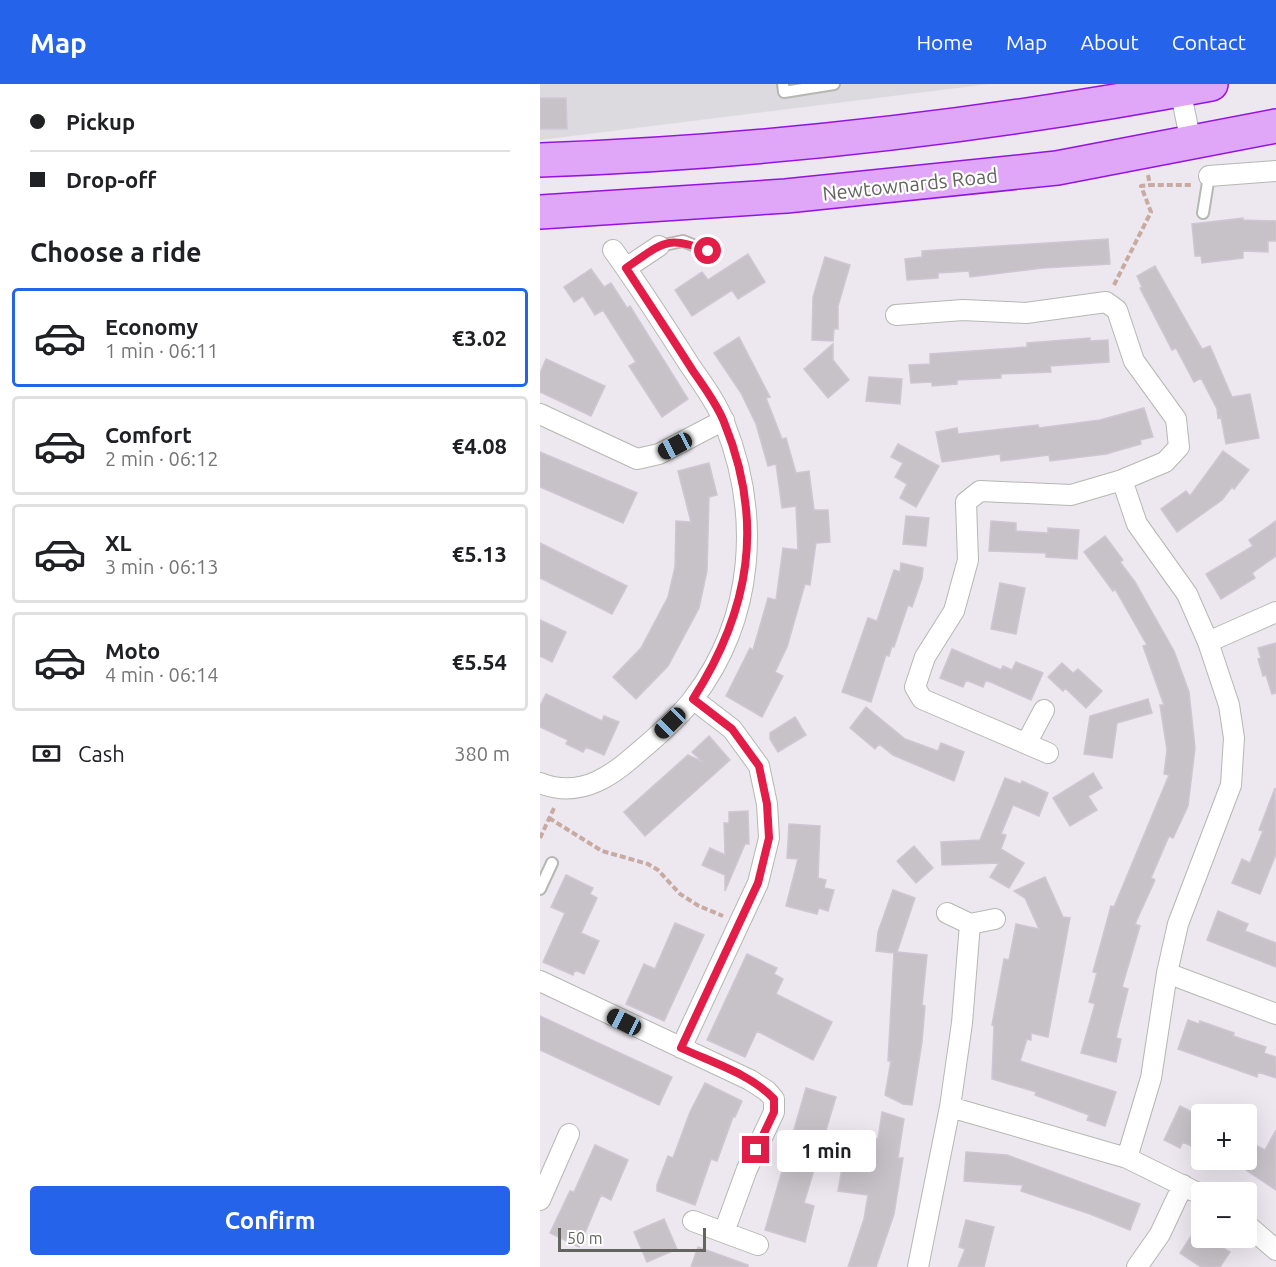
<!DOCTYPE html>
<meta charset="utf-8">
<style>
:root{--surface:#fff;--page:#f2f2f2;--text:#202124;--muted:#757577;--line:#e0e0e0;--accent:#2563eb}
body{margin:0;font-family:Ubuntu,sans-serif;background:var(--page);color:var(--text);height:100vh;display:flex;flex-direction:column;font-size:22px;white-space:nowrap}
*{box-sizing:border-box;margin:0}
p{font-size:20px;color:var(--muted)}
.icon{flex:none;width:33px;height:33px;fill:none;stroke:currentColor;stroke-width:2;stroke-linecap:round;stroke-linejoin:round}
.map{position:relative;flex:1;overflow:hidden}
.sheet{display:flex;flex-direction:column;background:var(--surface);width:540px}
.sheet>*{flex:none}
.banner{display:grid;align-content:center;height:132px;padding:0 30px;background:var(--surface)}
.buttons{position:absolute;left:651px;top:1020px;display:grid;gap:12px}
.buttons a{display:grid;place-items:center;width:66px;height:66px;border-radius:6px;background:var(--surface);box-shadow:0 6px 24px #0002;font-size:30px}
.scale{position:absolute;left:18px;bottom:15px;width:148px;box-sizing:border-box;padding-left:6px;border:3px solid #63665f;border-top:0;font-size:16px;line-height:21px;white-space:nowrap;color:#63665f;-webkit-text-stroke:4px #fff;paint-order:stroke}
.end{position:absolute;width:27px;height:27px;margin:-14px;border:8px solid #e11d48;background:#fff;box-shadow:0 0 0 3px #fff}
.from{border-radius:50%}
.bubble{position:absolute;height:42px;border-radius:6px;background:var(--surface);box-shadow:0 6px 24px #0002;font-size:20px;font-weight:600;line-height:42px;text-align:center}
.car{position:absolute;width:18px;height:36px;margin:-18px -9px;border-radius:8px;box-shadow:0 0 4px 2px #0007;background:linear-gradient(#222 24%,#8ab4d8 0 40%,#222 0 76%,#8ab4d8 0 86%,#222 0)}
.banner b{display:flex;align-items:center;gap:21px;height:57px;font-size:22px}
.banner b+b{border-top:2px solid var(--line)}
.banner i{width:15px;height:15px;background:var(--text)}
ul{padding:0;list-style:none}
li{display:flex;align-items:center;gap:18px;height:99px;margin:0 12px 9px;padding:0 18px;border:3px solid var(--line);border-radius:6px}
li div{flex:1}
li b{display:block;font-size:22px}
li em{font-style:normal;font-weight:600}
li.current{border-color:var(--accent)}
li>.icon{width:54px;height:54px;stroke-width:1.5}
h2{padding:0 30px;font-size:27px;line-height:72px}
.pay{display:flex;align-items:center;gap:15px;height:66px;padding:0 30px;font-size:22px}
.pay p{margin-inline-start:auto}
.button{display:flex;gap:12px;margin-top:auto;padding:12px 30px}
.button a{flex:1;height:69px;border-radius:6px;background:var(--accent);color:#fff;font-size:24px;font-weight:600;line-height:69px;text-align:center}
header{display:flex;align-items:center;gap:36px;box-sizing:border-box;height:84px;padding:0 30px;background:var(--accent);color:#fff}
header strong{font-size:28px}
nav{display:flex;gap:33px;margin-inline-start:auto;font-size:21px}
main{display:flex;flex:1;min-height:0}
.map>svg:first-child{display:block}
.industrial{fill:#dcd9df}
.building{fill:#c6c2c8;stroke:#cfc6d4;stroke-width:1.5}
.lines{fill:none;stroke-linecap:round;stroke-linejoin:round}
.service-casing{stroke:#b5b8b2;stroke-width:14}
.minor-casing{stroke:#b5b8b2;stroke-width:22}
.trunk-casing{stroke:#9313e4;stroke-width:36}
.path{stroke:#c7aaa1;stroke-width:4;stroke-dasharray:6 3;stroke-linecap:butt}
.service{stroke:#fff;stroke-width:10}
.minor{stroke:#fff;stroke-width:20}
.trunk{stroke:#e0a6f7;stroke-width:33}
.route{stroke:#e11d48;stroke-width:8}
.labels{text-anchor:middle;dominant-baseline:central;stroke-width:4.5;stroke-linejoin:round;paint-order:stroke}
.street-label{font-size:20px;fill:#63665f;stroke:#fff}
</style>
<header>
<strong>Map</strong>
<nav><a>Home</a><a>Map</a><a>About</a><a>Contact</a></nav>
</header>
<main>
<section class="sheet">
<div class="banner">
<b><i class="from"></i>Pickup</b>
<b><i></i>Drop-off</b>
</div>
<h2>Choose a ride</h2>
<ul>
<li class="current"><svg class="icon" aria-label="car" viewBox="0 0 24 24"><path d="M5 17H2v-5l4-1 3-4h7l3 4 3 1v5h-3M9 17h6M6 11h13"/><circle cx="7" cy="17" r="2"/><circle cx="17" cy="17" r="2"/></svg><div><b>Economy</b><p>1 min · 06:11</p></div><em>€3.02</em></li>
<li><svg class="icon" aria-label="car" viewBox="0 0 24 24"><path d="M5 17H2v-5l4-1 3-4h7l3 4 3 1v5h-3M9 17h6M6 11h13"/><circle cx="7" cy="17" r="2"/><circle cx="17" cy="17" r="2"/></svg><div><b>Comfort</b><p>2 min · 06:12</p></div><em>€4.08</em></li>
<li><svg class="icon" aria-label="car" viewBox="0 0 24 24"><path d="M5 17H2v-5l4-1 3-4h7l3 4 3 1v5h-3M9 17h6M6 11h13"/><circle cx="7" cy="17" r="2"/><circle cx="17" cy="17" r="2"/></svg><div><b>XL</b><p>3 min · 06:13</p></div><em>€5.13</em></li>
<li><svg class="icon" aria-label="car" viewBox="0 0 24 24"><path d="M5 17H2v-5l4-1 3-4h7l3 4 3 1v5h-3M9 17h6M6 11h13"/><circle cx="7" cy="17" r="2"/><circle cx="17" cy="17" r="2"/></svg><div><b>Moto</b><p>4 min · 06:14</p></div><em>€5.54</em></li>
</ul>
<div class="pay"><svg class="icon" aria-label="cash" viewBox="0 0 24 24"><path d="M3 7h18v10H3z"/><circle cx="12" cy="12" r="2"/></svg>Cash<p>380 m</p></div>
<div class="button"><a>Confirm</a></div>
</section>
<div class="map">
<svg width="736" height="1183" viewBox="0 0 736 1183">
<rect width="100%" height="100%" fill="#ede7ef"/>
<!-- industrial -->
<path class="industrial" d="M0 0H449L0 56Z"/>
<!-- building -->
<path class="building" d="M0 14H26L27 45H0Z
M703 134V136L736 137V157H728V168L703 167V174L662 179 661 172H655L652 140Z
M568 155 570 180 503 184 430 193 429 187 398 189V194L367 196 365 175 382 173V167Z
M208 170 225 198 198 215 192 206 152 232 135 206 162 188 168 196Z
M285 173 310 181 298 222V245H294L293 257 272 256 273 213Z
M615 182 662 265 670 262 692 313 710 310 719 354 686 360 681 333 678 334 677 325 661 294 654 298 636 264 632 266 600 204 602 203 597 192Z
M51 185 64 203 71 199 87 224 90 222 148 315 122 333 89 282 96 278 63 226 55 231 43 212 34 218 24 203Z
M199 253 230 313 226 314 242 355 246 354 256 389 269 387 274 426H288L290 458 276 459 270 501 265 500 247 563 235 588 243 592 222 633 186 612 210 564 213 566 228 514 236 516 243 464 258 466 256 422 242 424 236 380 228 382 216 340 201 309 174 269Z
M550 254V257L568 256 569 278 510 282 511 288 461 290V294L417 296V300L392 302V298L371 299 369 281 390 280V270L487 263V259Z
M293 260V276L309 296 288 314 264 285Z
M6 275 65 302 51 332 0 308V289Z
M329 293 362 295 360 320 326 317Z
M604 324 613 353 600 356 601 360 566 370 510 377 509 371 461 377 460 370 402 378 396 348 417 344 418 350 498 341 499 344 560 336Z
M358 360 399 382 376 423 360 414 367 400 355 393 363 379 351 373Z
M683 367 709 386 694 405 692 403 682 416 637 448 621 425 646 407 650 412Z
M0 368 97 409 83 439 0 403Z
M169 379 177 411 169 413 167 487 159 524 128 582 96 615 73 593 101 564 128 513 135 483 136 437 151 438 138 387Z
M366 432 389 434 386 462 363 460Z
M451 437 476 439V447L508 449V444L539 446 537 475 506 473V469L449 467Z
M736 437V472L712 489 715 494 681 515 666 490 713 462 709 456Z
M565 452 583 476 580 478 595 498 634 567 649 608 655 664 648 722 633 754 629 752 611 794 615 796 595 840 600 842 582 903 588 905 576 954 581 955 576 978 541 969 555 920 549 918 557 889 553 888 571 822 574 823 629 691 624 690 627 666 620 621H624L603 562 607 561 575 505 573 507 544 468Z
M0 459 87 502 72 530 0 494Z
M361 479 383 484 382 494 372 523 368 521 354 563 352 562 349 572 346 571 331 618 302 608 328 534 337 537 354 486 360 488Z
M460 499 485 504 476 550 451 545Z
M0 536 26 548 12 578 0 572Z
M736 559V609L732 610 726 591 723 592 718 575 721 574 718 564Z
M412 565 461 586 463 582 472 586 476 578 503 589 491 616 446 596 443 603 426 596 423 603 400 594Z
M522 579 533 589 538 585 562 607 546 624 525 604 523 607 508 593Z
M6 610 62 637 64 632 79 638 64 671 46 663 43 668 26 660 28 656 0 643V622Z
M608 615 612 629 577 639 572 674 544 670 550 632Z
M326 623 365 655 398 667 401 659 424 668 414 697 353 671 339 660 335 665 310 644Z
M255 633 266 651 238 668 230 655V649Z
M169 652 190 676 105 752 84 728 148 671 163 678 152 668Z
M553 689 562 704 548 712 557 726 530 742 513 714Z
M465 694 481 700 482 697 508 709 499 732 473 721 461 750 466 751 461 765 484 779 469 804 450 793 459 779 402 781 401 758 440 756Z
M735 704 736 770 720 810 692 799 702 775 710 779 723 747 719 746Z
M208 727 209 760H205L185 807V791L162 781 170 764 185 771 184 739H189V728Z
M249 740 280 742 278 794 286 796 284 804 294 806 288 827 279 824 277 830 246 822 258 775 247 774Z
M374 762 393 784 376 799 357 777Z
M26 791 53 804 50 810 57 814 41 849 59 857 44 890 35 886 33 891 3 878 25 829 11 823Z
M505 793 523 833 530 834 508 953 491 949V956L487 955 480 977 576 1008 565 1042 547 1036 549 1031 495 1011 496 1008 452 995 454 942 452 941 464 875 469 876 476 840 499 845 485 814 474 807Z
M353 806 375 814 357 868 387 871 382 921 385 922 382 958 372 1021 363 1020 345 1011 351 977H348L354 869 336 867 338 848Z
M678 827 708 840 705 847 736 859V883L667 856Z
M135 839 164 851 124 937 86 920 104 880 115 885Z
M207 870 237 884 234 890 243 895 236 910 292 938 273 976 217 947 205 973 167 956Z
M0 932 132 993 119 1021 0 966Z
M648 936 659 940 660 937 694 949 693 952 726 963 724 969 736 973V994L718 988 717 993 638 965Z
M165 999 202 1017 195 1033H193L177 1077 171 1075 155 1121 117 1107V1101L128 1072 133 1074 150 1028Z
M266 1004 296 1013 264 1119 274 1122 265 1158 225 1146Z
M640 1022 662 1033V1067L643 1058 640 1064 624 1056Z
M342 1028 364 1035 358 1074H363L354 1130 336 1183H308L324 1135 328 1111 298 1107 308 1049 338 1055Z
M736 1046V1106L706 1086V1056L725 1066Z
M55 1061 88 1076 71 1116 61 1111 39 1163 10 1149 30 1107 34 1108Z
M426 1068 467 1071 600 1120 590 1146 550 1130 481 1107 483 1101 424 1097Z
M124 1135 137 1165 107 1178 94 1148Z
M426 1136 454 1143 444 1183H418L425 1165 419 1163Z
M655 1146 662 1150V1154H667L690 1168 680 1183H661L640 1169Z
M158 1163 208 1181V1183H151Z"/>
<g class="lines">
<!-- service casing -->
<g class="service-casing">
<path id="service" d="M243 0 244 8 294 0
M663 129 669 92
M119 162 143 157 168 167
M0 805 12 779"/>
</g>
<!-- minor casing -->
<g class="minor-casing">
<path id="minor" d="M639 0 651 59
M669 92 736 87
M86 184 119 162
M356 231 423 226 486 229 566 218 577 226 594 277 636 335 639 363 625 378 582 396 531 411 440 407 426 418 428 476 414 527 385 573 375 603 382 615 508 669
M0 330 97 375 119 370 184 336
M582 396 597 440 647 510 668 558 689 621 694 654 691 701 638 840 627 889 611 994 587 1074
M668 558 736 528
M487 658 504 626
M0 699C45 717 77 687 108 660 124 646 141 631 153 615 215 534 221 430 184 338 176 317 161 298 149 280 124 241 100 203 73 166
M407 829 430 840 455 835
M627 889 736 930
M0 897 210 996 227 1007 234 1015V1028L207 1085 184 1148
M141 964 218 799 229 754 227 720 219 682 192 645 153 615
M410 1023 587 1074 662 1111
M0 1116 29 1050
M153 1137 218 1161
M706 1140 736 1166
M378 1183 410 1023 422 939 430 840
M597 1183 620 1150 643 1101"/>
</g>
<!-- trunk casing -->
<g class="trunk-casing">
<path id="trunk" d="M0 76C226 68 448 42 671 0
M0 128 246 112 517 84 736 42"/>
</g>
<!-- path -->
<path class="path" d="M608 91 610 101H652
M574 201 611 128 601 102 610 101
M9 734 62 767 108 780 118 786 140 810 159 822 183 832
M0 754 15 722"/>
<!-- service -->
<use href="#service" class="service"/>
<!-- minor -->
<use href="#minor" class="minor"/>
<!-- trunk -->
<use href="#trunk" class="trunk"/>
</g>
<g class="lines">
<!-- route -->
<path class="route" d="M168 167C125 150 122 160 86 184 108 218 131 252 153 287 164 303 177 320 184 338 225 438 210 526 153 615L192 645 219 682 227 720 229 754 218 799 141 964C171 978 211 990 234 1015V1028L216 1066"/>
</g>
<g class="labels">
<!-- street labels -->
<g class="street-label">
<text transform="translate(370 100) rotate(-6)">Newtownards Road</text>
</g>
</g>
</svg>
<div class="buttons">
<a>+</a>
<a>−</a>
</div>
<div class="scale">50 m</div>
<i class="end from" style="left:168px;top:167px"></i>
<i class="end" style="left:216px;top:1066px"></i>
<div class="bubble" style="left:237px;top:1046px;width:99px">1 min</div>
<i class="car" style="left:135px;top:362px;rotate:242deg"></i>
<i class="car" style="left:130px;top:639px;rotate:225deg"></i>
<i class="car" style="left:84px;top:938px;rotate:297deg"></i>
</div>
</main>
